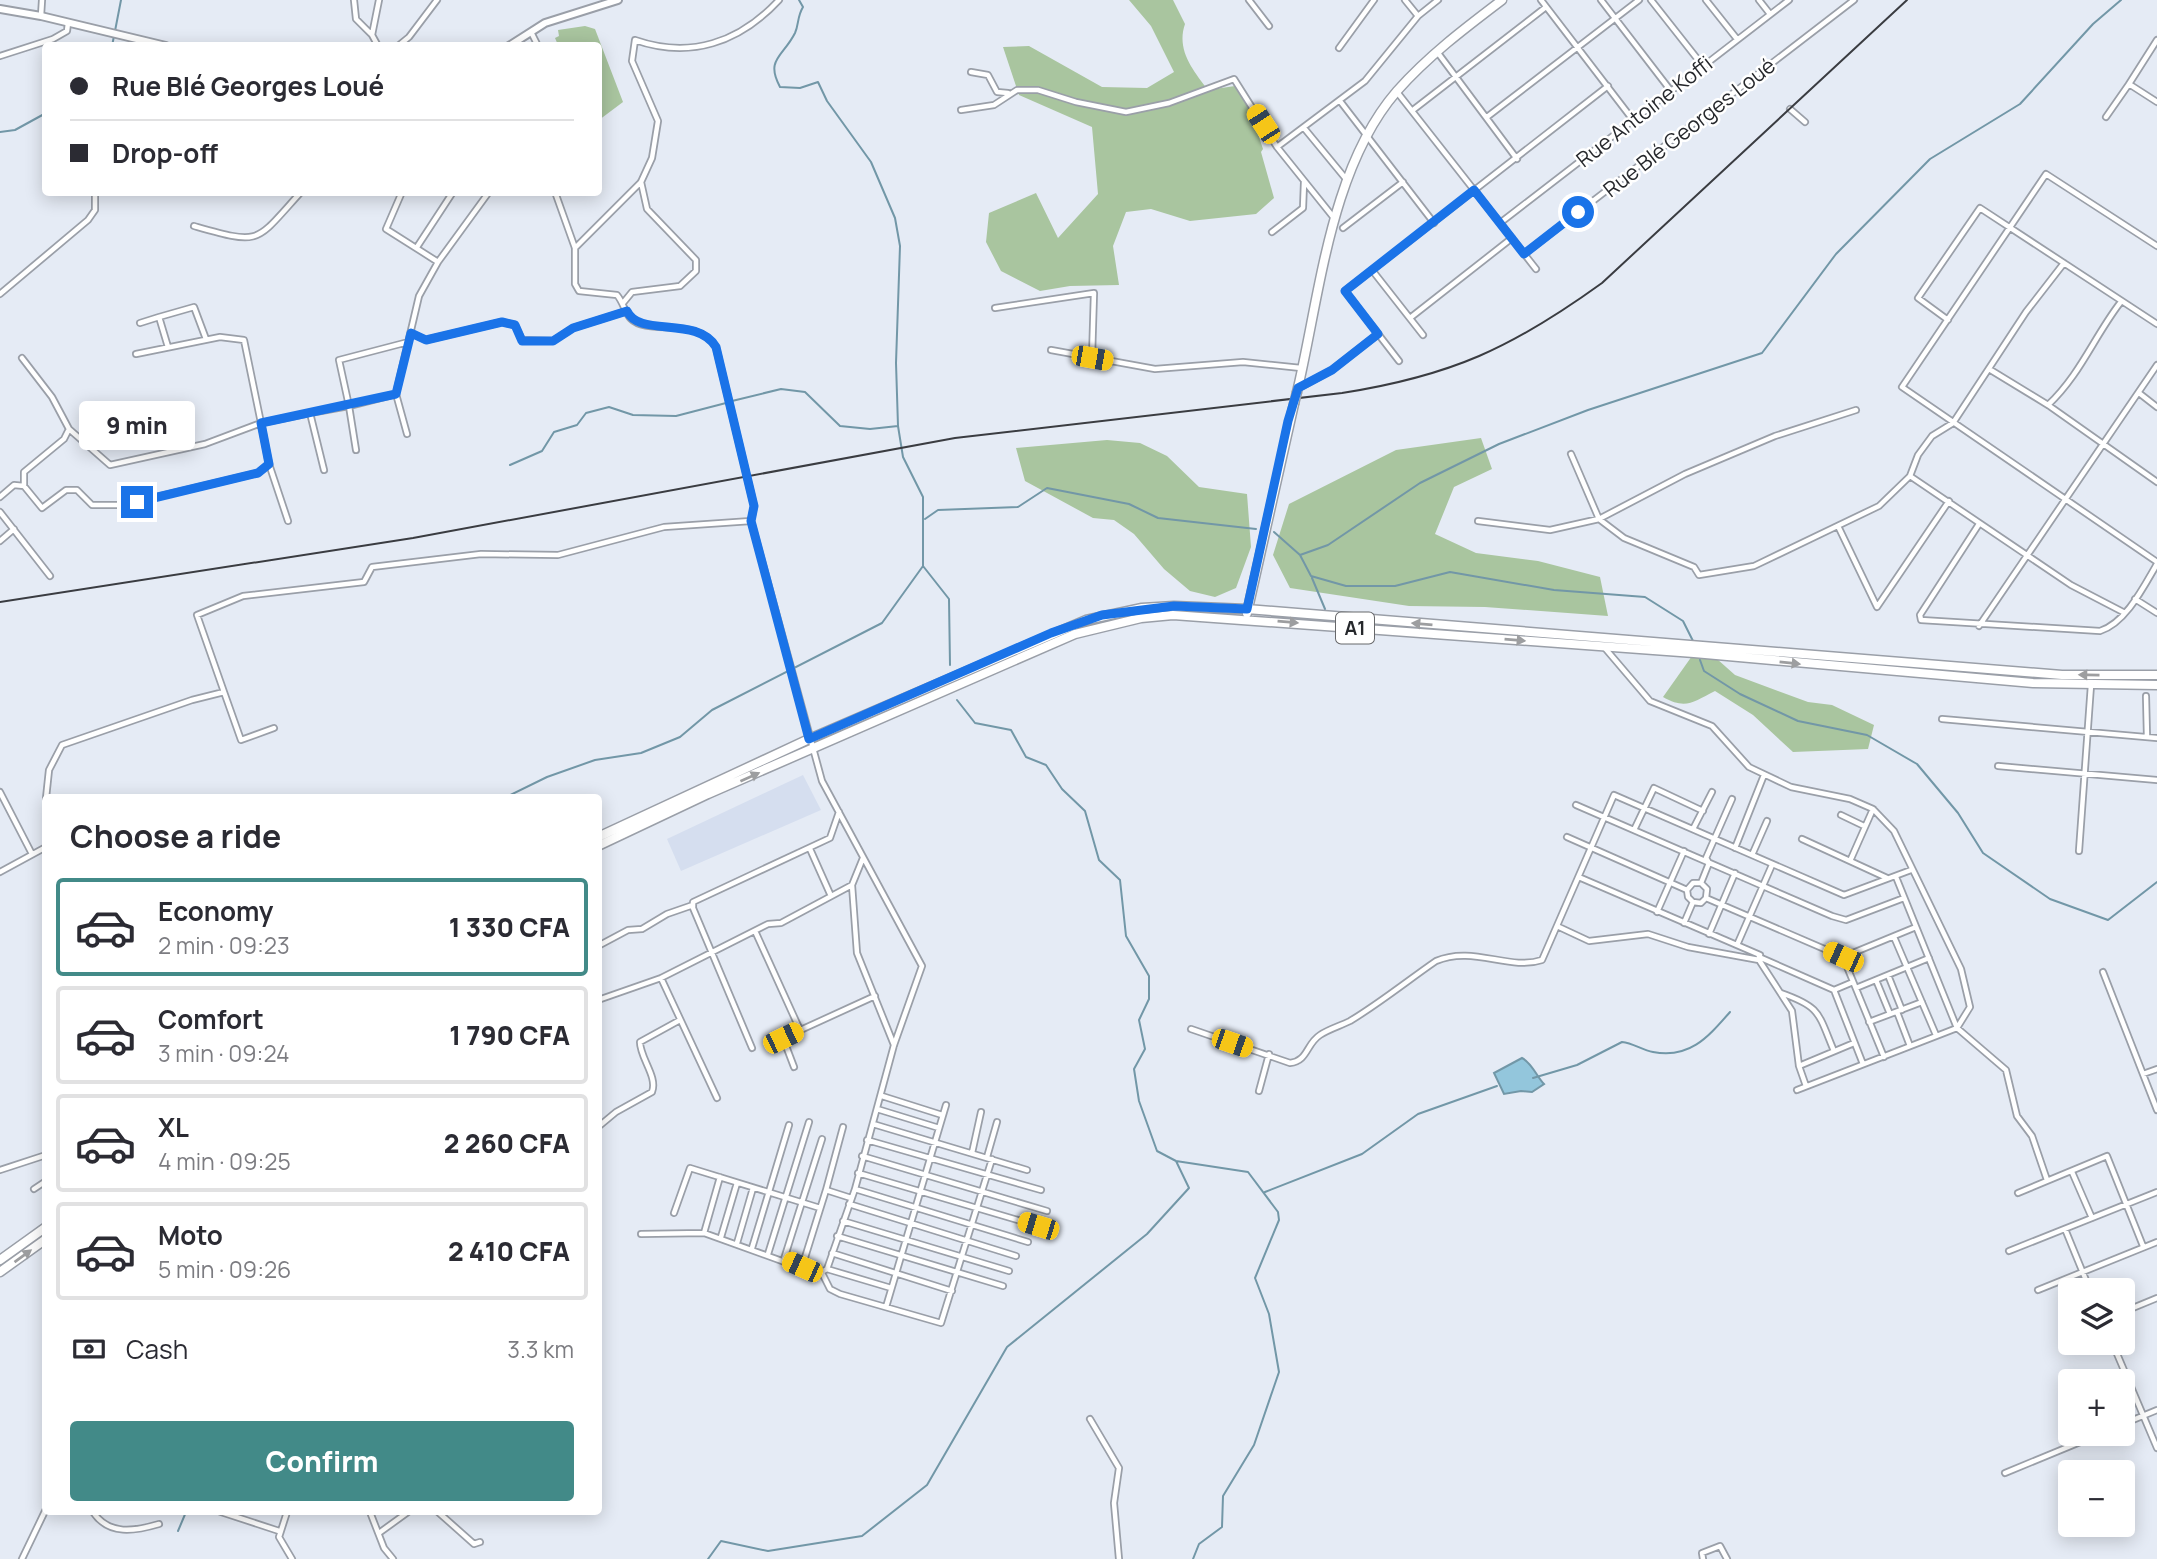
<!DOCTYPE html>
<meta charset="utf-8">
<style>
:root{--surface:#fff;--page:#f7f7f7;--text:#2b2b33;--muted:#7c7c81;--line:#e1e1e2;--accent:#428a88}
body{margin:0;font-family:Manrope,sans-serif;background:var(--page);color:var(--text);height:100vh;display:flex;flex-direction:column;font-size:26px;white-space:nowrap}
*{box-sizing:border-box;margin:0}
p{font-size:23px;color:var(--muted)}
.icon{flex:none;width:38px;height:38px;fill:none;stroke:currentColor;stroke-width:2;stroke-linecap:round;stroke-linejoin:round}
.map{position:relative;flex:1;overflow:hidden}
.panel{position:absolute;left:42px;top:794px;width:560px;height:721px;display:flex;flex-direction:column;background:var(--surface);border-radius:7px;box-shadow:0 4px 18px #0003}
.panel>*{flex:none}
.guide{position:absolute;left:42px;top:42px;width:560px;height:154px;border-radius:7px;box-shadow:0 4px 18px #0003;display:grid;align-content:center;height:154px;padding:0 28px;background:var(--surface)}
.controls{position:absolute;left:2058px;top:1278px;display:grid;gap:14px}
.controls a{display:grid;place-items:center;width:77px;height:77px;border-radius:7px;background:var(--surface);box-shadow:0 4px 18px #0003;font-size:35px}
.end{position:absolute;width:32px;height:32px;margin:-16px;border:9px solid #1a73e8;background:#fff;box-shadow:0 0 0 4px #fff}
.from{border-radius:50%}
.bubble{position:absolute;height:49px;border-radius:7px;background:var(--surface);box-shadow:0 4px 18px #0003;font-size:23px;font-weight:800;line-height:49px;text-align:center}
.car{position:absolute;width:21px;height:42px;margin:-21px -10px;border-radius:9px;box-shadow:0 0 5px 2px #0007;background:linear-gradient(#f5c518 24%,#345 0 40%,#f5c518 0 76%,#345 0 86%,#f5c518 0)}
.guide b{display:flex;align-items:center;gap:24px;height:66px;font-size:26px}
.guide b+b{border-top:2px solid var(--line)}
.guide i{width:18px;height:18px;background:var(--text)}
ul{padding:0;list-style:none}
li{display:flex;align-items:center;gap:21px;height:98px;margin:0 14px 10px;padding:0 14px;border:4px solid var(--line);border-radius:7px}
li div{flex:1}
li b{display:block;font-size:26px}
li em{font-style:normal;font-weight:800}
li.current{border-color:var(--accent)}
li>.icon{width:63px;height:63px;stroke-width:1.5}
h2{padding:0 28px;font-size:32px;line-height:84px}
.pay{display:flex;align-items:center;gap:18px;height:77px;padding:0 28px;font-size:26px}
.pay p{margin-inline-start:auto}
.cta{display:flex;gap:14px;margin-top:auto;padding:14px 28px}
.cta a{flex:1;height:80px;border-radius:7px;background:var(--accent);color:#fff;font-size:28px;font-weight:800;line-height:80px;text-align:center}
.map>svg:first-child{display:block}
.built{fill:#d5deef}
.green{fill:#a9c59f}
.water{fill:#93c6dc;stroke:#7297a7;stroke-width:2}
.lines{fill:none;stroke-linecap:round;stroke-linejoin:round}
.stream{stroke:#7297a7;stroke-width:2}
.minor-casing{stroke:#9a9fa8;stroke-width:8}
.tertiary-casing{stroke:#9a9fa8;stroke-width:10}
.primary-casing{stroke:#9a9fa8;stroke-width:11}
.minor{stroke:#fff;stroke-width:4.5}
.tertiary{stroke:#fff;stroke-width:6}
.primary{stroke:#fff;stroke-width:8}
.rail{stroke:#3a3c41;stroke-width:2}
.primary-bridge-casing{stroke:#9a9fa8;stroke-width:11;stroke-linecap:butt}
.primary-bridge{stroke:#fff;stroke-width:8}
.oneway{fill:#9d9ea0}
.route{stroke:#1a73e8;stroke-width:9}
.labels{text-anchor:middle;dominant-baseline:central;stroke-width:5;stroke-linejoin:round;paint-order:stroke}
.shield{fill:#fff;stroke:#67686b;stroke-width:2}
.shield-label{font-size:19px;font-weight:bold;fill:#26282c}
.street-label{font-size:21px;fill:#26282c;stroke:#fff}
</style>
<div class="map">
<svg width="2157" height="1559" viewBox="0 0 2157 1559">
<rect width="100%" height="100%" fill="#e5ebf5"/>
<!-- built -->
<path class="built" d="M803 775 821 810 681 871 667 839Z"/>
<!-- green -->
<path class="green" d="M1129 0H1173L1185 24C1176 50 1193 70 1208 90L1235 86 1248 104 1263 149 1261 152 1274 198 1256 214 1190 221 1151 209 1126 212 1113 246 1119 285 1070 286 1040 291 1001 271 986 242 989 213 1036 193 1058 238 1098 194 1092 127 1019 95 1003 47 1029 46 1102 87 1147 88 1174 72 1151 26Z
M585 26 595 29 623 102 599 120 598 46 558 45 555 38 559 36 558 30Z
M1481 438 1492 469 1454 487 1435 534 1476 553 1538 561 1600 577 1608 616 1485 607 1409 606 1290 588 1273 555 1289 504 1396 450Z
M1107 440 1140 443 1167 456 1199 487 1247 494 1251 547 1236 588 1215 597 1190 591 1164 569 1134 534 1114 520 1093 518 1025 481 1016 448Z
M1692 656 1717 659 1735 675 1808 702 1832 705 1874 725 1868 749 1793 752 1753 715 1715 691C1693 702 1686 710 1663 697Z"/>
<!-- water -->
<path class="water" d="M1522 1058C1532 1063 1537 1077 1544 1084L1532 1092 1521 1091 1504 1094 1494 1073Z"/>
<g class="lines">
<!-- stream -->
<path class="stream" d="M799 0 803 7C797 17 799 24 795 33 783 57 765 59 780 87L800 88 818 82 827 101 871 162 895 218 900 246 896 363 898 426 903 457 923 497V566L949 599 950 665
M115 31 121 0
M112 46 114 36
M0 132 15 130 46 113
M732 401 781 389 805 392 840 426 870 429 898 426
M510 465 542 451 554 432 577 425 586 413 609 407 633 415 676 416 726 403
M925 519 938 510 1018 507 1047 488 1129 504 1158 518 1256 529
M1274 532 1300 555 1311 576 1346 586H1395L1450 572 1554 590 1645 597 1683 621 1693 641
M1300 555 1328 545 1420 483 1499 444 1588 410 1762 353 1836 254 1930 159 2020 104 2093 24 2121 0
M1312 578 1325 609
M1700 660 1704 671 1740 694 1798 721 1867 735 1917 764 1958 813 1983 853 2050 899 2108 920 2157 882
M957 700 975 723 1011 730 1026 757 1046 765 1062 789 1085 811 1099 860 1120 880 1126 936 1149 976V999L1139 1020 1145 1049 1134 1069 1139 1101 1157 1151 1176 1161 1248 1172 1278 1212 1279 1220 1255 1278 1269 1314 1279 1372 1254 1445 1223 1496 1222 1527 1199 1544 1193 1559
M504 798 547 777 595 760 641 753 680 737 712 710 882 623 923 566
M1533 1078 1577 1065 1622 1042C1633 1043 1642 1050 1653 1052 1690 1059 1708 1037 1730 1012
M1265 1192 1362 1154 1418 1114 1497 1086
M178 1531 186 1512
M708 1559 721 1541 768 1551 862 1536 927 1485 1007 1347 1147 1234 1189 1188 1176 1161"/>
<!-- minor casing -->
<g class="minor-casing">
<path id="minor" d="M354 0 356 19 371 34
M1249 0 1269 26
M1405 0 1418 16
M1541 0 1633 120
M1601 0 1671 91
M1651 0 1703 66
M1706 0 1737 39
M1759 0 1770 14
M41 16 42 0
M531 32 538 46
M378 46 372 35 379 0
M398 46 409 37 437 0
M1339 48 1374 0
M1438 53 1517 159
M0 56 53 39 67 31 68 23
M971 72 988 75 997 92 1008 93
M2129 84 2157 40
M1397 92 1536 269
M1340 101 1434 223
M1790 109 1805 122
M961 110 994 105 1017 90H1038L1076 102 1126 112 1169 103 1234 79 1277 147 1334 218
M1413 110 1546 7
M1487 117 1639 0
M2106 117 2129 84 2157 102
M1304 128 1346 179
M1277 147 1365 81 1418 16 1438 0
M402 192 386 229 438 262
M555 192 575 248V284L579 291 617 295C623 302 625 313 631 319 648 336 697 316 716 347L754 506 751 521 822 781 922 966 894 1045 855 1189 827 1269 818 1274 704 1233 641 1234
M1500 223 1789 0
M194 226C262 245 254 244 301 192
M1343 228 1403 182
M1272 232 1303 208 1304 182
M2157 246 2046 174 1902 387 2157 562
M417 247 453 192
M575 248 641 182 652 158 658 121 632 61 635 40C690 59 739 43 779 0
M1524 254 1854 0
M1372 270 1423 335
M0 294 88 220 95 210V192
M623 303 632 292 680 286 696 271V260L647 209 641 182
M995 308 1094 293 1092 357
M159 317 194 307 206 339
M1410 318 1512 238
M1948 320 1918 298 1980 208 2157 324
M140 323 159 317 168 347
M411 333 426 340 502 322 515 325 522 340 553 341 573 328 627 311
M1051 350 1155 369 1243 362 1301 368
M22 358 52 397 69 429 64 439 24 472V486
M1399 361 1345 291 1608 86
M1989 369 2048 405 2157 482
M1299 388 1332 370 1378 334
M2139 393 2157 407
M396 394 349 406 339 360 408 342
M2048 405C2080 375 2094 337 2120 303
M310 413 349 406 356 450
M69 429 110 465 205 444 261 423 244 340 220 337 136 354
M407 434 396 394 419 296 438 262 489 192
M1571 454 1599 519 1624 538 1694 567 1699 575 1754 566 1879 506 1910 476 1918 455 1932 436 1953 423 2026 312 2064 263
M1910 476 2071 585 2123 612
M0 497 14 485 24 486 42 508 66 490H77L92 505H123L258 473 269 464
M0 512 50 576
M288 521 269 464 261 423 310 413 324 470
M1478 521 1550 530 1599 519 1685 474 1775 436 1856 410
M1979 524 1920 615 1921 620 2100 631C2126 623 2144 586 2157 564
M1838 526 1877 607 1949 501
M0 541 14 529
M2135 599 2157 613
M1979 626 2157 365
M1604 647 1650 701 1712 726 1749 767 1791 787 1850 799 1873 809 1894 831 1961 969 1970 1007 1957 1028 1797 1090
M224 692 241 740 274 728
M2146 696 2147 737
M1942 719 2157 738
M1998 766 2157 780
M0 792 32 854
M46 798 49 770 62 745 192 700 224 692 197 615 243 596 364 582 372 567 481 554 558 555 664 527 751 521
M1576 805 1832 916 1846 920 1904 898
M1841 815 1864 826
M1693 829 1712 792
M1634 830 1654 788 1703 811
M1567 837 1687 890 1688 897 1693 902 1701 903 1706 898 1707 889 1701 883H1693L1687 890
M1802 839 1887 878
M1735 848 1764 775
M810 849 831 896
M2079 851 2091 685
M1752 855 1767 821
M863 858 852 885 857 953 894 1045
M1850 861 1873 809
M0 872 46 847
M1896 877 1957 1028 2006 1070 2017 1116 2032 1136 2047 1180
M1581 878 1760 955
M1701 883 1709 863 1706 858 1732 799
M1706 898 1843 957 1884 1057
M1657 912 1684 851
M1684 923 1693 902
M1559 927 1589 941 1648 934 1688 947 1759 960 1792 1011 1799 1066 1806 1086
M755 931 800 1030
M1709 934 1735 873
M1894 937 1936 1035
M1737 945 1772 865
M598 946 628 930 642 929 667 914 693 905
M1759 957 1834 990 1863 1064
M1843 957 1916 927
M2103 972 2157 1110
M1888 975 1902 1010
M661 978 717 1098
M1876 980 1890 1014
M1856 988 1929 958
M1834 990 1853 982
M1781 993C1821 1007 1818 1013 1834 1051
M598 1000 661 978 768 924 781 923 852 885
M1897 1012 1910 1046
M1869 1022 1922 1002
M1191 1029 1290 1063C1308 1061 1306 1044 1320 1035 1329 1029 1340 1026 1350 1021 1380 1003 1407 981 1436 961 1473 945 1509 971 1542 960L1614 795 1844 895 1911 870
M752 1048 693 908V902L830 838 839 812
M1799 1066 1854 1043
M794 1067 783 1038 875 996
M2143 1074 2157 1069
M1259 1091 1269 1054
M882 1096 942 1115
M877 1109 939 1128
M873 1124 1027 1170
M598 1127 616 1112 652 1092C658 1077 640 1058 640 1042L680 1020
M867 1140 1041 1190
M972 1153 981 1112
M862 1156 1047 1211
M987 1157 997 1122
M0 1170 46 1155
M2072 1172 2092 1218
M858 1173 1038 1226
M34 1189 46 1181
M855 1189 1028 1242
M826 1190 843 1127
M2018 1193 2107 1156 2143 1246
M849 1204 1016 1256
M674 1213 690 1168 820 1208
M843 1221 1009 1271
M2065 1229 2090 1290
M704 1233 720 1177
M837 1236 1003 1286
M721 1237 737 1183
M737 1243 753 1188
M752 1248 789 1125
M2009 1251 2157 1192
M832 1253 952 1291
M768 1254 809 1122
M784 1259 822 1139
M802 1267 826 1190 851 1198
M827 1269 891 1288
M822 1273 830 1289 840 1294 941 1323 992 1159
M2038 1290 2157 1242
M886 1307 946 1105
M2123 1312 2157 1298
M2112 1342 2157 1448
M1090 1419 1119 1468 1114 1503 1119 1559
M2123 1424 2157 1410
M2005 1473 2102 1433
M93 1512C109 1536 135 1531 159 1524
M221 1512 279 1531
M287 1512 279 1537 292 1559
M370 1512 384 1548 393 1559
M438 1512 474 1544 480 1542
M379 1533 408 1512
M22 1559 46 1509
M1703 1559 1702 1553 1720 1546 1727 1559"/>
</g>
<!-- tertiary casing -->
<g class="tertiary-casing">
<path id="tertiary" d="M0 9 41 16 166 46
M509 46 545 23 618 0"/>
</g>
<!-- primary casing -->
<g class="primary-casing">
<path id="primary" d="M1297 392C1320 295 1330 168 1397 91 1428 56 1465 28 1502 0
M1247 613 1294 404
M598 837 809 739 1086 620 1142 608 1174 606 1247 609 2062 675H2157
M598 846 708 794 1075 634 1141 618 1173 615 1694 653 2033 683 2157 685
M0 1260 46 1227
M0 1272 46 1239"/>
</g>
<!-- minor -->
<use href="#minor" class="minor"/>
<!-- tertiary -->
<use href="#tertiary" class="tertiary"/>
<!-- primary -->
<use href="#primary" class="primary"/>
<!-- rail -->
<path class="rail" d="M0 602 413 538 955 438 1342 393C1451 376 1512 348 1602 283L1907 0"/>
<!-- primary-bridge casing -->
<g class="primary-bridge-casing">
<path id="primary-bridge" d="M1294 404 1297 392"/>
</g>
<!-- primary-bridge -->
<use href="#primary-bridge" class="primary-bridge"/>
</g>
<!-- one-way arrows -->
<defs><path id="oneway-solid" d="M-6-.8H1V-3.2L6.5 0L1 3.2V.8H-6Z" transform="scale(1.75)"/></defs>
<g class="oneway">
<use href="#oneway-solid" transform="translate(1288 622) rotate(5)"/>
<use href="#oneway-solid" transform="translate(1422 624) rotate(-175)"/>
<use href="#oneway-solid" transform="translate(1515 640) rotate(5)"/>
<use href="#oneway-solid" transform="translate(1790 663) rotate(6)"/>
<use href="#oneway-solid" transform="translate(2089 675) rotate(-179)"/>
<use href="#oneway-solid" transform="translate(750 777) rotate(-24)"/>
<use href="#oneway-solid" transform="translate(23 1256) rotate(-36)"/>
</g>
<g class="lines">
<!-- route -->
<path class="route" d="M137 502 258 473 269 464 261 423 396 394 411 333 426 340 502 322 515 325 522 341H553L573 328 627 311C639 338 697 315 716 347L754 506 751 521 809 739 1051 633 1102 615 1174 606 1247 609 1288 421 1298 388 1332 370 1378 334 1345 291 1474 190 1524 254 1578 212"/>
</g>
<g class="labels">
<!-- shield labels -->
<rect class="shield" x="1336" y="612.5" width="38" height="31" rx="5"/>
<g class="shield-label">
<text x="1355" y="628">A1</text>
</g>
<!-- street labels -->
<g class="street-label">
<text transform="translate(1644 111) rotate(-38)">Rue Antoine Koffi</text>
<text transform="translate(1689 127) rotate(-38)">Rue Blé Georges Loué</text>
</g>
</g>
</svg>
<div class="controls">
<a><svg class="icon" aria-label="layers" viewBox="0 0 24 24"><path d="M12 4l9 5-9 5-9-5zM3 14l9 5 9-5"/></svg></a>
<a>+</a>
<a>−</a>
</div>
<i class="end from" style="left:1578px;top:212px"></i>
<i class="end" style="left:137px;top:502px"></i>
<div class="bubble" style="left:79px;top:401px;width:116px">9 min</div>
<i class="car" style="left:1263px;top:124px;rotate:327deg"></i>
<i class="car" style="left:1092px;top:358px;rotate:100deg"></i>
<i class="car" style="left:1843px;top:957px;rotate:294deg"></i>
<i class="car" style="left:783px;top:1038px;rotate:64deg"></i>
<i class="car" style="left:1232px;top:1043px;rotate:109deg"></i>
<i class="car" style="left:1038px;top:1226px;rotate:287deg"></i>
<i class="car" style="left:802px;top:1267px;rotate:294deg"></i>
<div class="guide">
<b><i class="from"></i>Rue Blé Georges Loué</b>
<b><i></i>Drop-off</b>
</div>
<section class="panel">
<h2>Choose a ride</h2>
<ul>
<li class="current"><svg class="icon" aria-label="car" viewBox="0 0 24 24"><path d="M5 17H2v-5l4-1 3-4h7l3 4 3 1v5h-3M9 17h6M6 11h13"/><circle cx="7" cy="17" r="2"/><circle cx="17" cy="17" r="2"/></svg><div><b>Economy</b><p>2 min · 09:23</p></div><em>1 330 CFA</em></li>
<li><svg class="icon" aria-label="car" viewBox="0 0 24 24"><path d="M5 17H2v-5l4-1 3-4h7l3 4 3 1v5h-3M9 17h6M6 11h13"/><circle cx="7" cy="17" r="2"/><circle cx="17" cy="17" r="2"/></svg><div><b>Comfort</b><p>3 min · 09:24</p></div><em>1 790 CFA</em></li>
<li><svg class="icon" aria-label="car" viewBox="0 0 24 24"><path d="M5 17H2v-5l4-1 3-4h7l3 4 3 1v5h-3M9 17h6M6 11h13"/><circle cx="7" cy="17" r="2"/><circle cx="17" cy="17" r="2"/></svg><div><b>XL</b><p>4 min · 09:25</p></div><em>2 260 CFA</em></li>
<li><svg class="icon" aria-label="car" viewBox="0 0 24 24"><path d="M5 17H2v-5l4-1 3-4h7l3 4 3 1v5h-3M9 17h6M6 11h13"/><circle cx="7" cy="17" r="2"/><circle cx="17" cy="17" r="2"/></svg><div><b>Moto</b><p>5 min · 09:26</p></div><em>2 410 CFA</em></li>
</ul>
<div class="pay"><svg class="icon" aria-label="cash" viewBox="0 0 24 24"><path d="M3 7h18v10H3z"/><circle cx="12" cy="12" r="2"/></svg>Cash<p>3.3 km</p></div>
<div class="cta"><a>Confirm</a></div>
</section>
</div>
